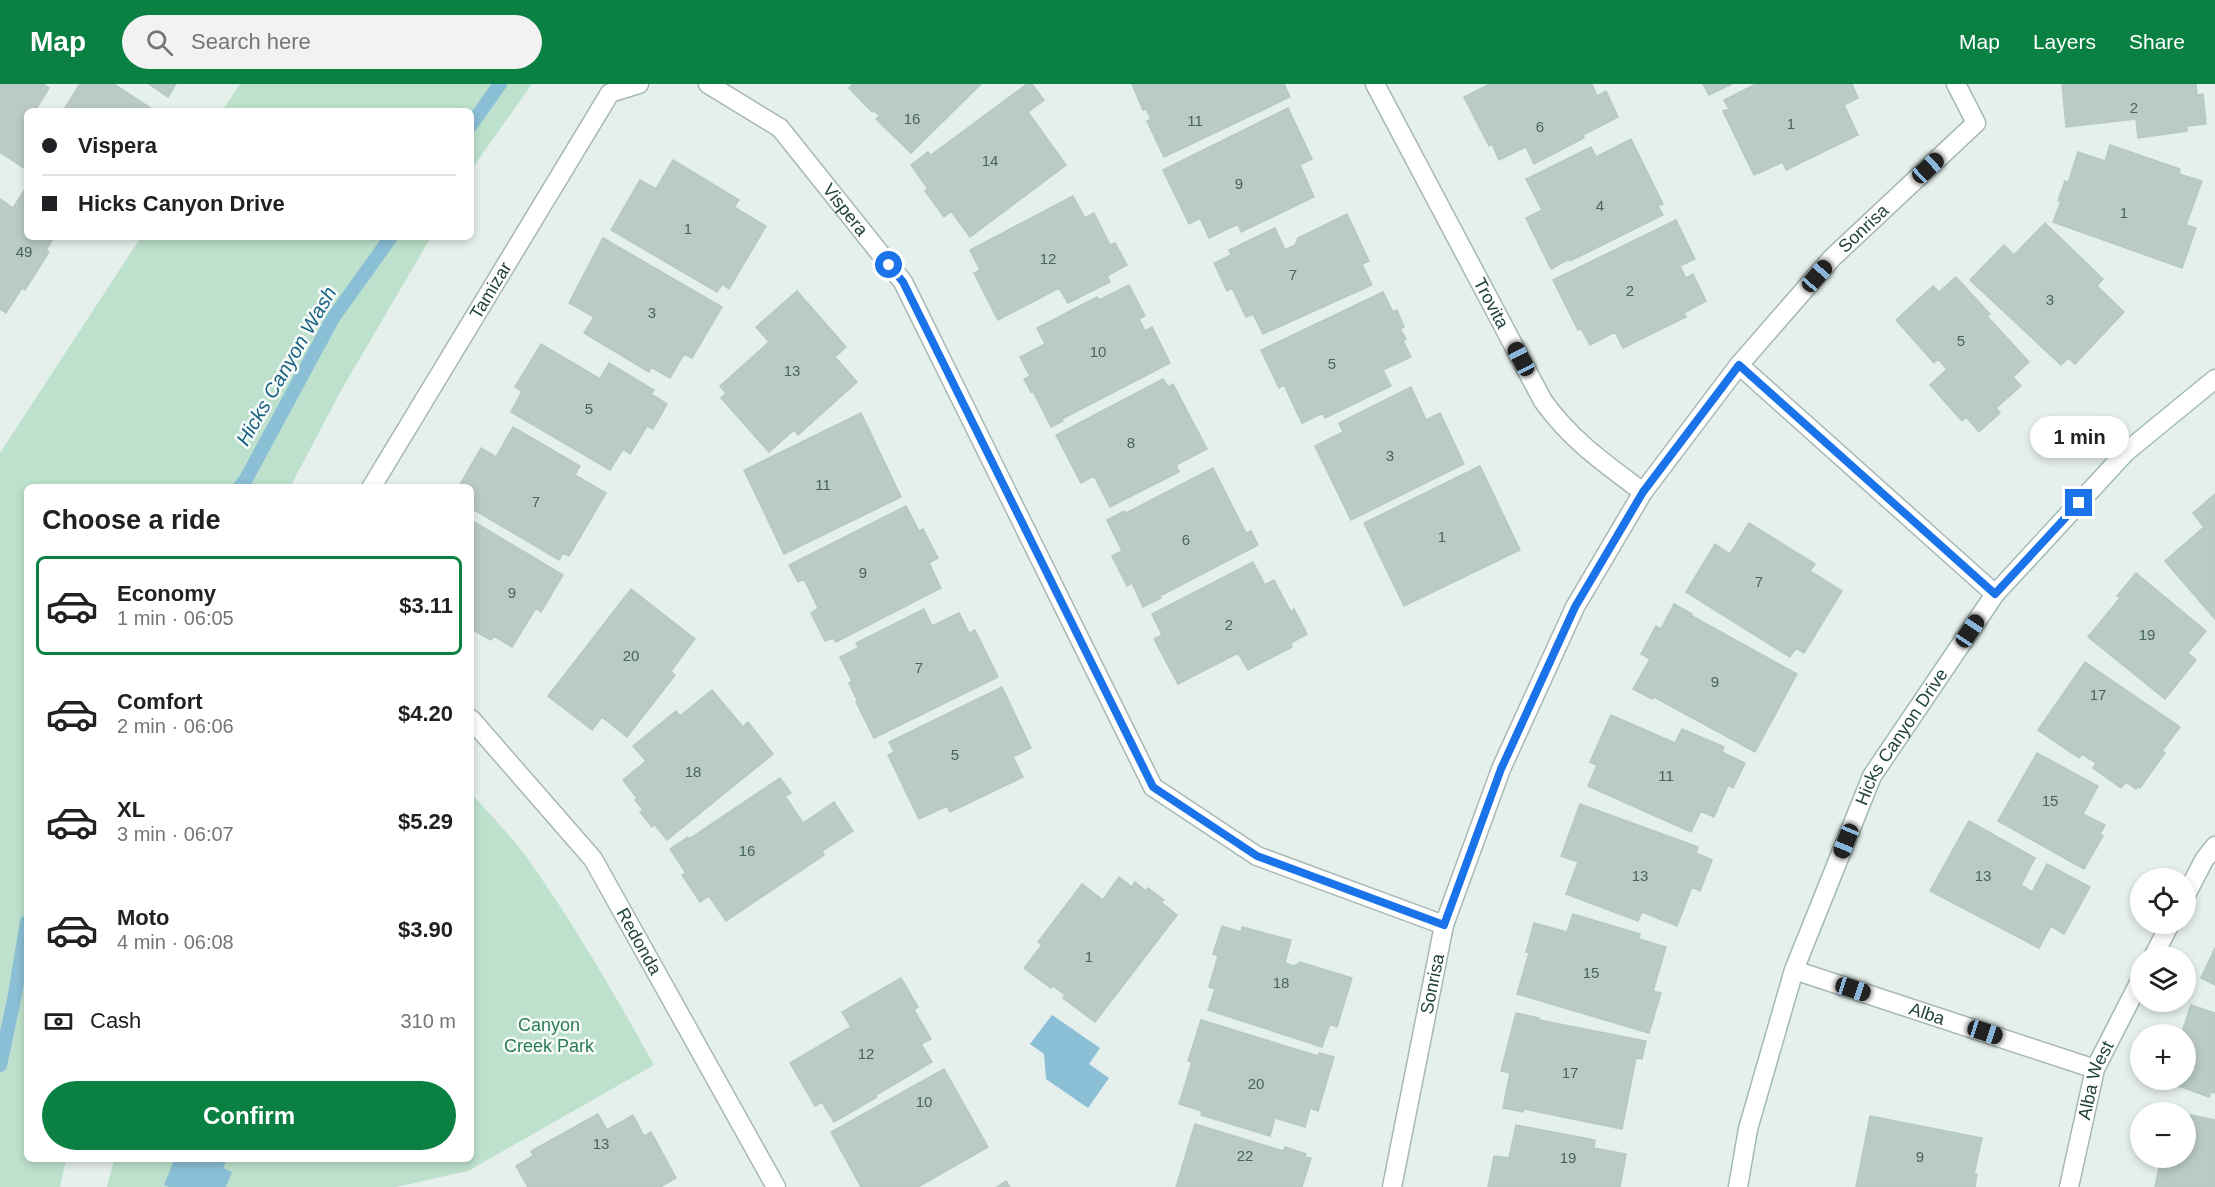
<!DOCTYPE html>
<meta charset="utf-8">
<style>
:root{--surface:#fff;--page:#f2f2f2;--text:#202124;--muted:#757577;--line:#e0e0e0;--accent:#0b8043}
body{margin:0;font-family:Arial,sans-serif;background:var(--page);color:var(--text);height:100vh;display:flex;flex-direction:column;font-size:22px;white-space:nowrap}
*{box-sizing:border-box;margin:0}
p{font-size:20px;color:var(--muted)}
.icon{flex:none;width:33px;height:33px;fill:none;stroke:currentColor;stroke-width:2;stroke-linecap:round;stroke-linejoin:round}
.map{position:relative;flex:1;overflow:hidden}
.side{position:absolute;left:24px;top:400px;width:450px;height:678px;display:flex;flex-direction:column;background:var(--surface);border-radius:9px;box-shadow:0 3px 9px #0003}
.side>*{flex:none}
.top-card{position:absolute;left:24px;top:24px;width:450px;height:132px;border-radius:9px;box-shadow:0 3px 9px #0003;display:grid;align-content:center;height:132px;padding:0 18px;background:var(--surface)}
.buttons{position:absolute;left:2130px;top:784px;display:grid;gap:12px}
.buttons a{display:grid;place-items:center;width:66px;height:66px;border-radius:50%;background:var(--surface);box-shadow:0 3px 9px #0003;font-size:30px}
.end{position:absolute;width:27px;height:27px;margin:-14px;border:8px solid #1a73e8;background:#fff;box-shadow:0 0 0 3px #fff}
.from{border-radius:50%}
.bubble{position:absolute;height:42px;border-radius:21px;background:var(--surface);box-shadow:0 3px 9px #0003;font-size:20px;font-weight:700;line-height:42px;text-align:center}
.car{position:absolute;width:18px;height:36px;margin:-18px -9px;border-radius:8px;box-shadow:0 0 4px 2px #0007;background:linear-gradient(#222 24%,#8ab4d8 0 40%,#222 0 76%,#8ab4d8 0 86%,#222 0)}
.top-card b{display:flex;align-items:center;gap:21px;height:57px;font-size:22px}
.top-card b+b{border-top:2px solid var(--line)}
.top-card i{width:15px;height:15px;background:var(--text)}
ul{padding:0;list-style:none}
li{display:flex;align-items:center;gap:18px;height:99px;margin:0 12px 9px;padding:0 6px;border:3px solid transparent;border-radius:9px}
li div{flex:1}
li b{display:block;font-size:22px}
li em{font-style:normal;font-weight:700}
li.selected{border-color:var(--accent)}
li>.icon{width:54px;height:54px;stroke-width:1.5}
h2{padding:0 18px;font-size:27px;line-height:72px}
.pay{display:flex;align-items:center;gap:15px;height:66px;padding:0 18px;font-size:22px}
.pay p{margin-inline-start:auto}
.cta{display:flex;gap:12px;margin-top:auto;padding:12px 18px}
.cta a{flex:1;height:69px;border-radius:36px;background:var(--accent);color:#fff;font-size:24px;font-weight:700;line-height:69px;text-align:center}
header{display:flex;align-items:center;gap:36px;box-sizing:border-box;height:84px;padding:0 30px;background:var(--accent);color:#fff}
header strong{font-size:28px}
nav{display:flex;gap:33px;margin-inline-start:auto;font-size:21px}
.search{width:420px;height:54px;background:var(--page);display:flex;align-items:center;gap:15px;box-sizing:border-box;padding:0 21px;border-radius:33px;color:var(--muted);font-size:22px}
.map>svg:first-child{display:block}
.green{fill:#bde1cc}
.water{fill:#8abfd6}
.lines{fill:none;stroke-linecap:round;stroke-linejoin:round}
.stream{stroke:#8abfd6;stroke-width:14}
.building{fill:#bacac5;stroke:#b6c9c4;stroke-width:1.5}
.street-casing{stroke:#a7b8b4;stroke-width:21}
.secondary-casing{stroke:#a2bbb6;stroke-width:21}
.street{stroke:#fff;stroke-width:18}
.secondary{stroke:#fff;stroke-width:18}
.route{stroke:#1a73e8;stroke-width:8}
.labels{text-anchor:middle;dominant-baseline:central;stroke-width:5;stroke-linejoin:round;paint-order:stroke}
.number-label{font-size:15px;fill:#486460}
.street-label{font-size:18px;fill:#22423e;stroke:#f6fbf9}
.park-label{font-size:18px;fill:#2a7c55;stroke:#f6fbf9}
.water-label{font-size:20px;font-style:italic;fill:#186182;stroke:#f6fbf9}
</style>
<header>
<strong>Map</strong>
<div class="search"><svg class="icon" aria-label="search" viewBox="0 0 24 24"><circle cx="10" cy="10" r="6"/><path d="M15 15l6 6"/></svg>Search here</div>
<nav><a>Map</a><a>Layers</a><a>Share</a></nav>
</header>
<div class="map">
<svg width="2215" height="1103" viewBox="0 0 2215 1103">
<rect width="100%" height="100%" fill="#e5efec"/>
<!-- green -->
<path class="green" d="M240 0H532L471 86V27H222Z
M141 153H431L343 303 290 403 27 404V1076H66L60 1103H0V369Z
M471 709C489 730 509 749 525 771 573 838 614 909 654 981L468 1087 396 1103H107L114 1076H471Z"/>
<!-- water -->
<path class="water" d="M1052 931 1100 964 1089 980 1109 994 1088 1024 1046 995 1044 970 1030 960Z
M174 1076H227L223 1084 232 1088 226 1103H169L164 1101Z"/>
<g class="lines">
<!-- stream -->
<path class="stream" d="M471 41 500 0
M239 404 246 395 333 234 391 153
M0 981 14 916 27 838"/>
</g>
<!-- building -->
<path class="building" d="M0 0H43L49 4 35 27H27V86L0 68Z
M80 0H114L155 27H63Z
M149 0H176L168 13Z
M853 0H981L911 69 876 35 880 32 873 26 872 28 849 4Z
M1027 0H1032L1044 16 1028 28 1066 81 970 153 951 127 944 133 925 107 928 105 911 81 928 68 931 71Z
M1132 0H1284L1290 13 1164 73 1147 37 1151 35 1146 25 1143 26Z
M1490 0H1592L1597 12 1606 7 1618 33 1583 51 1584 54 1534 80 1526 63 1499 76 1492 60 1489 62 1464 13Z
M1703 0H1732L1709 11Z
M1756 0H1852L1858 14 1844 21 1858 51 1786 86 1783 78 1754 91 1723 27 1729 25 1724 16Z
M2062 0H2196L2197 11 2203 10 2206 40 2187 42V47L2138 54 2136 35 2066 43Z
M1288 24 1312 75 1300 81 1314 113 1241 148 1238 140 1209 154 1200 134 1189 140 1163 86Z
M1631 55 1663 120 1658 122 1663 131 1570 177 1569 175 1551 185 1526 134 1542 126 1526 95 1591 63 1596 73Z
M2110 61 2180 85 2179 90 2202 97 2186 141 2196 144 2182 184 2053 138 2061 117H2058L2065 97 2068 99 2078 68 2105 77Z
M673 76 739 116 734 123 766 142 729 205 722 200 717 208 611 146 640 96 656 105Z
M25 105 27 106V153H54L46 166 49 168 25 206 22 204 6 229 0 225V115L13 124Z
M1073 112 1085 134 1094 129 1110 161 1115 159 1127 181 1107 192 1110 198 1068 219 1059 204 998 236 974 189 980 186 970 166Z
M1347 130 1369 177 1362 180 1372 201 1263 250 1253 230 1246 233 1232 204 1227 207 1214 179 1231 171 1229 166 1275 144 1285 166 1295 161 1298 154Z
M1676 136 1695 175 1680 182 1686 194 1693 190 1706 217 1684 229 1686 233 1623 264 1615 248 1590 261 1581 245 1578 246 1553 196Z
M2045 139 2103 195 2097 202 2124 228 2075 280 2068 274 2061 281 1970 196 2004 161 2014 171Z
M603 154 722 223 692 274 684 270 670 294 651 283 649 288 584 249 594 233 569 219Z
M1956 193 1990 230 1987 232 2029 278 2013 293 2021 302 1996 324 2000 329 1979 348 1966 333 1962 337 1930 301 1947 285 1938 275 1934 279 1896 236 1933 202 1939 208Z
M1129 201 1145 232 1139 235 1145 247 1152 243 1170 279 1062 335 1063 337 1051 343 1033 307 1031 308 1024 295 1030 292 1020 273 1045 260 1037 244 1097 213 1099 216Z
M797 207 846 263 835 273 857 298 798 351 794 346 769 368 721 314 726 309 720 302 769 258 756 243Z
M1383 208 1393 228 1397 226 1404 243 1400 245 1406 255 1403 257 1411 273 1383 286 1391 302 1325 334 1323 329 1302 339 1284 301 1279 304 1261 266Z
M541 260 600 295 609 279 654 306 651 310 667 320 653 345 647 342 630 370 623 365 610 386 511 328 522 307 515 303Z
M1163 295 1168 303 1173 300 1207 365 1176 381 1179 388 1110 423 1094 392 1081 399 1056 351Z
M1411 303 1426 336 1440 329 1464 380 1351 436 1315 362 1343 348 1339 339Z
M861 329 901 413 784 470 744 386Z
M513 343 580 382 575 391 606 409 569 472 563 469 559 476 471 424V404H458L481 364 496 373Z
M1480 382 1520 466 1404 522 1364 439Z
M1213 384 1246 449 1251 447 1258 461 1160 512 1161 514 1143 523 1132 499 1127 502 1112 472 1122 467 1107 436 1124 427 1126 429Z
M2215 410V535L2165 477 2204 443 2193 429Z
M906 422 919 447 923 445 938 474 929 479 941 504 836 558 833 554 825 557 811 529 818 524 804 495 798 498 789 481Z
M471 436 563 491 541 528 536 524 512 563 494 552 491 556 471 545Z
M1749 439 1815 480 1810 487 1842 507 1804 569 1796 564 1790 573 1686 508 1715 460 1730 470Z
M1253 478 1265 501 1274 496 1291 528 1294 525 1307 550 1291 559 1292 563 1248 586 1238 569 1178 600 1154 555 1162 551 1152 530Z
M2136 489 2206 547 2188 569 2196 576 2165 615 2088 553 2120 514 2117 512Z
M631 505 695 555 671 587 675 591 627 653 602 633 592 646 548 612Z
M1674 520 1692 530V532L1797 590 1755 668 1654 613 1652 615 1633 605 1650 575 1641 570 1656 542 1661 545Z
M924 525 932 542 959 529 969 549 975 546 998 593 874 654 856 618H858L849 599 852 597 840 573 858 564 856 559Z
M2085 578 2180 643 2162 667 2165 669 2140 704 2138 702 2136 705 2126 698 2121 704 2093 684 2096 679 2082 670 2079 674 2038 646Z
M1002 603 1031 664 1013 673 1023 693 950 728 947 722 919 735 888 671 894 668 889 658Z
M712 606 743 643 748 638 773 670 667 756 655 741 652 743 640 728 643 726 635 716 637 714 623 696 646 677 633 662 676 627 680 632Z
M1611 631 1675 659 1682 645 1724 663 1722 668 1745 679 1733 704 1728 701 1714 733 1701 727 1691 748 1588 702 1597 681 1590 678Z
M2037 669 2098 702 2083 730 2105 741 2100 750 2103 752 2084 785 1998 737Z
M780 694 791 709 785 712 803 739 834 718 853 747 822 767 824 771 726 837 709 812 700 818 682 791 686 789 670 765 688 753 689 755Z
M1580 720 1698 763 1696 769 1712 776 1700 807 1692 803 1677 842 1642 828 1638 837 1566 810 1578 778 1561 772Z
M1969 737 2035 774 2021 801 2032 808 2047 780 2090 803 2064 850 2051 842 2039 864 1930 807Z
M1119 793 1132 803 1135 798 1146 807 1148 804 1164 816 1161 818 1177 831 1095 938 1063 914 1065 911 1053 902 1051 904 1024 884 1042 861 1038 858 1082 800 1103 816Z
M1573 830 1640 850 1639 855 1666 863 1653 907 1661 909 1649 949 1517 910 1529 869 1526 868 1534 839 1567 848Z
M1222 842 1241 848 1242 843 1291 856 1285 879 1294 882 1300 878 1352 894 1337 943 1330 940 1322 963 1208 926 1215 905 1209 903 1218 872 1213 870Z
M2215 864V901L2201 894Z
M901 894 918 923 914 926 931 955 921 960 932 978 876 1011 877 1013 834 1038 822 1018 815 1022 790 979 851 943 842 928Z
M2191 921 2215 929V1009L2211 1008 2209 1013 2176 1001V996H2186V951H2181Z
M1516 929 1539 934V936L1646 957 1642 975 1636 974 1622 1045 1524 1025 1523 1028 1503 1024 1510 989 1501 987Z
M1201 936 1318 972 1319 969 1334 973 1318 1027 1310 1024 1305 1043 1275 1034 1270 1052 1201 1031 1202 1027 1179 1020 1192 978 1188 977Z
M944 985 988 1063 918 1103H861L831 1048Z
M598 1030 607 1046 633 1031 644 1052 651 1048 676 1094 660 1103H528L516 1082 533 1072 531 1067Z
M2191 1031 2215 1036V1103H2155L2161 1074H2186V1048Z
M1870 1032 1982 1054 1974 1090H1977L1975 1103H1856Z
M1195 1040 1283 1067 1285 1063 1306 1070 1305 1073 1311 1074 1302 1103H1176Z
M1516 1041 1595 1056 1594 1064 1626 1070 1620 1103H1488L1494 1072 1509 1074Z
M1006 1097 1010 1103H997Z"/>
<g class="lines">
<!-- street casing -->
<g class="street-casing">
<g id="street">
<path id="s1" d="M708 0 780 44 903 198 1153 703 1257 772 1444 841"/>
<path id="s2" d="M1375 0 1543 317C1572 357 1604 379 1643 408"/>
<path d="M1739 281 1995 510"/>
<path id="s3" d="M371 404 610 9 639 0"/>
<path id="s4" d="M471 635 593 775 776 1103"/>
<path d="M2186 811 2204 776 2215 762"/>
<path d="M2153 873 2170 840"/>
<path id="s5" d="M1794 886 2095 985"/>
<path id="s6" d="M1392 1103 1444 841 1501 685 1575 523 1643 408 1739 281 1832 174 1976 39 1956 0"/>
<path id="s7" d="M2069 1103 2095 985 2140 897"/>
</g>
</g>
<!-- secondary casing -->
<g class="secondary-casing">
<g id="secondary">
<path id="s8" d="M1738 1103 1748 1045 1794 886 1872 692 1995 510 2126 368 2215 295"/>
</g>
</g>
<!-- street -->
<use href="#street" class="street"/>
<!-- secondary -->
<use href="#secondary" class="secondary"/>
</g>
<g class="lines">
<!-- route -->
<path class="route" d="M889 181 903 198 1153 703 1257 772 1444 841 1501 685 1575 523 1643 408 1739 281 1995 510 2079 419"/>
</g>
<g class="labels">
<!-- number labels -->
<g class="number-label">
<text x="2134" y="23">2</text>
<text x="912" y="34">16</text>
<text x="1195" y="36">11</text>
<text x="1791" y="39">1</text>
<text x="1540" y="42">6</text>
<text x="990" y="76">14</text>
<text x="1239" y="99">9</text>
<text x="1600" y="121">4</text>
<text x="2124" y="128">1</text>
<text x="688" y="144">1</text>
<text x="24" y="167">49</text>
<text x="1048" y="174">12</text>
<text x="1293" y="190">7</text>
<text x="1630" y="206">2</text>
<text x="2050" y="215">3</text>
<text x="652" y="228">3</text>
<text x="1961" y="256">5</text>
<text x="1098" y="267">10</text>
<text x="1332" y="279">5</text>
<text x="792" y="286">13</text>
<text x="589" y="324">5</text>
<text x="1131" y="358">8</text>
<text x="1390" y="371">3</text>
<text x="823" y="400">11</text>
<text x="536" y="417">7</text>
<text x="1442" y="452">1</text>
<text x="1186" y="455">6</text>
<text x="863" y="488">9</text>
<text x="1759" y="497">7</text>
<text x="512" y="508">9</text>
<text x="1229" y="540">2</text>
<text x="2147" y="550">19</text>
<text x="631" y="571">20</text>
<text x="919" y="583">7</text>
<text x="1715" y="597">9</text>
<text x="2098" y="610">17</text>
<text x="955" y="670">5</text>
<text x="693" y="687">18</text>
<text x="1666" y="691">11</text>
<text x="2050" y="716">15</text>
<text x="747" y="766">16</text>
<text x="1640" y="791">13</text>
<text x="1983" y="791">13</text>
<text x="1089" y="872">1</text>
<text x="1591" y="888">15</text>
<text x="1281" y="898">18</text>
<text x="866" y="969">12</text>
<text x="1570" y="988">17</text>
<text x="1256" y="999">20</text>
<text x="924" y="1017">10</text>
<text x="601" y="1059">13</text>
<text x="1245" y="1071">22</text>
<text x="1920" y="1072">9</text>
<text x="1568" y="1073">19</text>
</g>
<!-- street labels -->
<g class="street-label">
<text stroke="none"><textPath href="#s1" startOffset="189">Vispera</textPath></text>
<text stroke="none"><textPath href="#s6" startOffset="1089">Sonrisa</textPath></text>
<text stroke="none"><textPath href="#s3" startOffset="231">Tamizar</textPath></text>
<text stroke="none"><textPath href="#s2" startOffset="248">Trovita</textPath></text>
<text stroke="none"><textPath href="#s8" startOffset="482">Hicks Canyon Drive</textPath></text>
<text stroke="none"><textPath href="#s4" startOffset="280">Redonda</textPath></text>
<text stroke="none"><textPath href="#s6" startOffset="207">Sonrisa</textPath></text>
<text stroke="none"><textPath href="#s5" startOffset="140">Alba</textPath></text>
<text stroke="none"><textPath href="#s7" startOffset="110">Alba West</textPath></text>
</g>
<!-- park labels -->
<g class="park-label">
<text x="549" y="941">Canyon<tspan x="549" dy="21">Creek Park</tspan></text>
</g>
<!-- water labels -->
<g class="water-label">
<text transform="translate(286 282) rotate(-60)">Hicks Canyon Wash</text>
</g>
</g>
</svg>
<div class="buttons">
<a><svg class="icon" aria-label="locate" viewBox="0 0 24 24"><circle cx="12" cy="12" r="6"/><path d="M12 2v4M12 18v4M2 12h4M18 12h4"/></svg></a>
<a><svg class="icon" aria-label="layers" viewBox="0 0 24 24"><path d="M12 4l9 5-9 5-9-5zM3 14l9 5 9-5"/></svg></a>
<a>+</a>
<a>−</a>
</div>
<i class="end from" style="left:889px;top:181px"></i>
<i class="end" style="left:2079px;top:419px"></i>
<div class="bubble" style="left:2030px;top:332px;width:99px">1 min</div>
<i class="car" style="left:1928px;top:84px;rotate:47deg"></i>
<i class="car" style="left:1817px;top:192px;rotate:41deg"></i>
<i class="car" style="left:1521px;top:275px;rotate:332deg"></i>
<i class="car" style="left:1970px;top:547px;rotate:34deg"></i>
<i class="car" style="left:1846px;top:757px;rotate:202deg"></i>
<i class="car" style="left:1853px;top:905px;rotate:108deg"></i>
<i class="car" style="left:1985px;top:948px;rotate:108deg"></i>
<div class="top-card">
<b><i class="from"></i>Vispera</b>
<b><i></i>Hicks Canyon Drive</b>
</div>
<section class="side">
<h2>Choose a ride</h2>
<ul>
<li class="selected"><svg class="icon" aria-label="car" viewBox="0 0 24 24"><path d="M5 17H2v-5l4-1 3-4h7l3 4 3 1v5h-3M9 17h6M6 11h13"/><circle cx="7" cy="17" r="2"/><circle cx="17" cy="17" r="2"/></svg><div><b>Economy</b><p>1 min · 06:05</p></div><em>$3.11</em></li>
<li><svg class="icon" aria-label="car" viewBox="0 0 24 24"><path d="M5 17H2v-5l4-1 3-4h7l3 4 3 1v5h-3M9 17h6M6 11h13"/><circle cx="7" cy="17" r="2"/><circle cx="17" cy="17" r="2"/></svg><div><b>Comfort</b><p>2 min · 06:06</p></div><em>$4.20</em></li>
<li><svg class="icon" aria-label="car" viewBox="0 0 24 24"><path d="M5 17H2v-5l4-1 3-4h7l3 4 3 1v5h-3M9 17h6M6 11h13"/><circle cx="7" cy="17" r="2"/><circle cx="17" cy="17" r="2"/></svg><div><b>XL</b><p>3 min · 06:07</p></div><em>$5.29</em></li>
<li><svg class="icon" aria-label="car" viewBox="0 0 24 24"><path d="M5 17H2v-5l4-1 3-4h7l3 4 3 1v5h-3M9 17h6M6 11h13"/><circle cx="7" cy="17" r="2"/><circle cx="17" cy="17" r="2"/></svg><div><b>Moto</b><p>4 min · 06:08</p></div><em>$3.90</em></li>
</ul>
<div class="pay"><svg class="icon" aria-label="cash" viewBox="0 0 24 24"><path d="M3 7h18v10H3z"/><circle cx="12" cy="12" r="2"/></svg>Cash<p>310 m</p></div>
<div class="cta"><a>Confirm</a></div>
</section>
</div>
